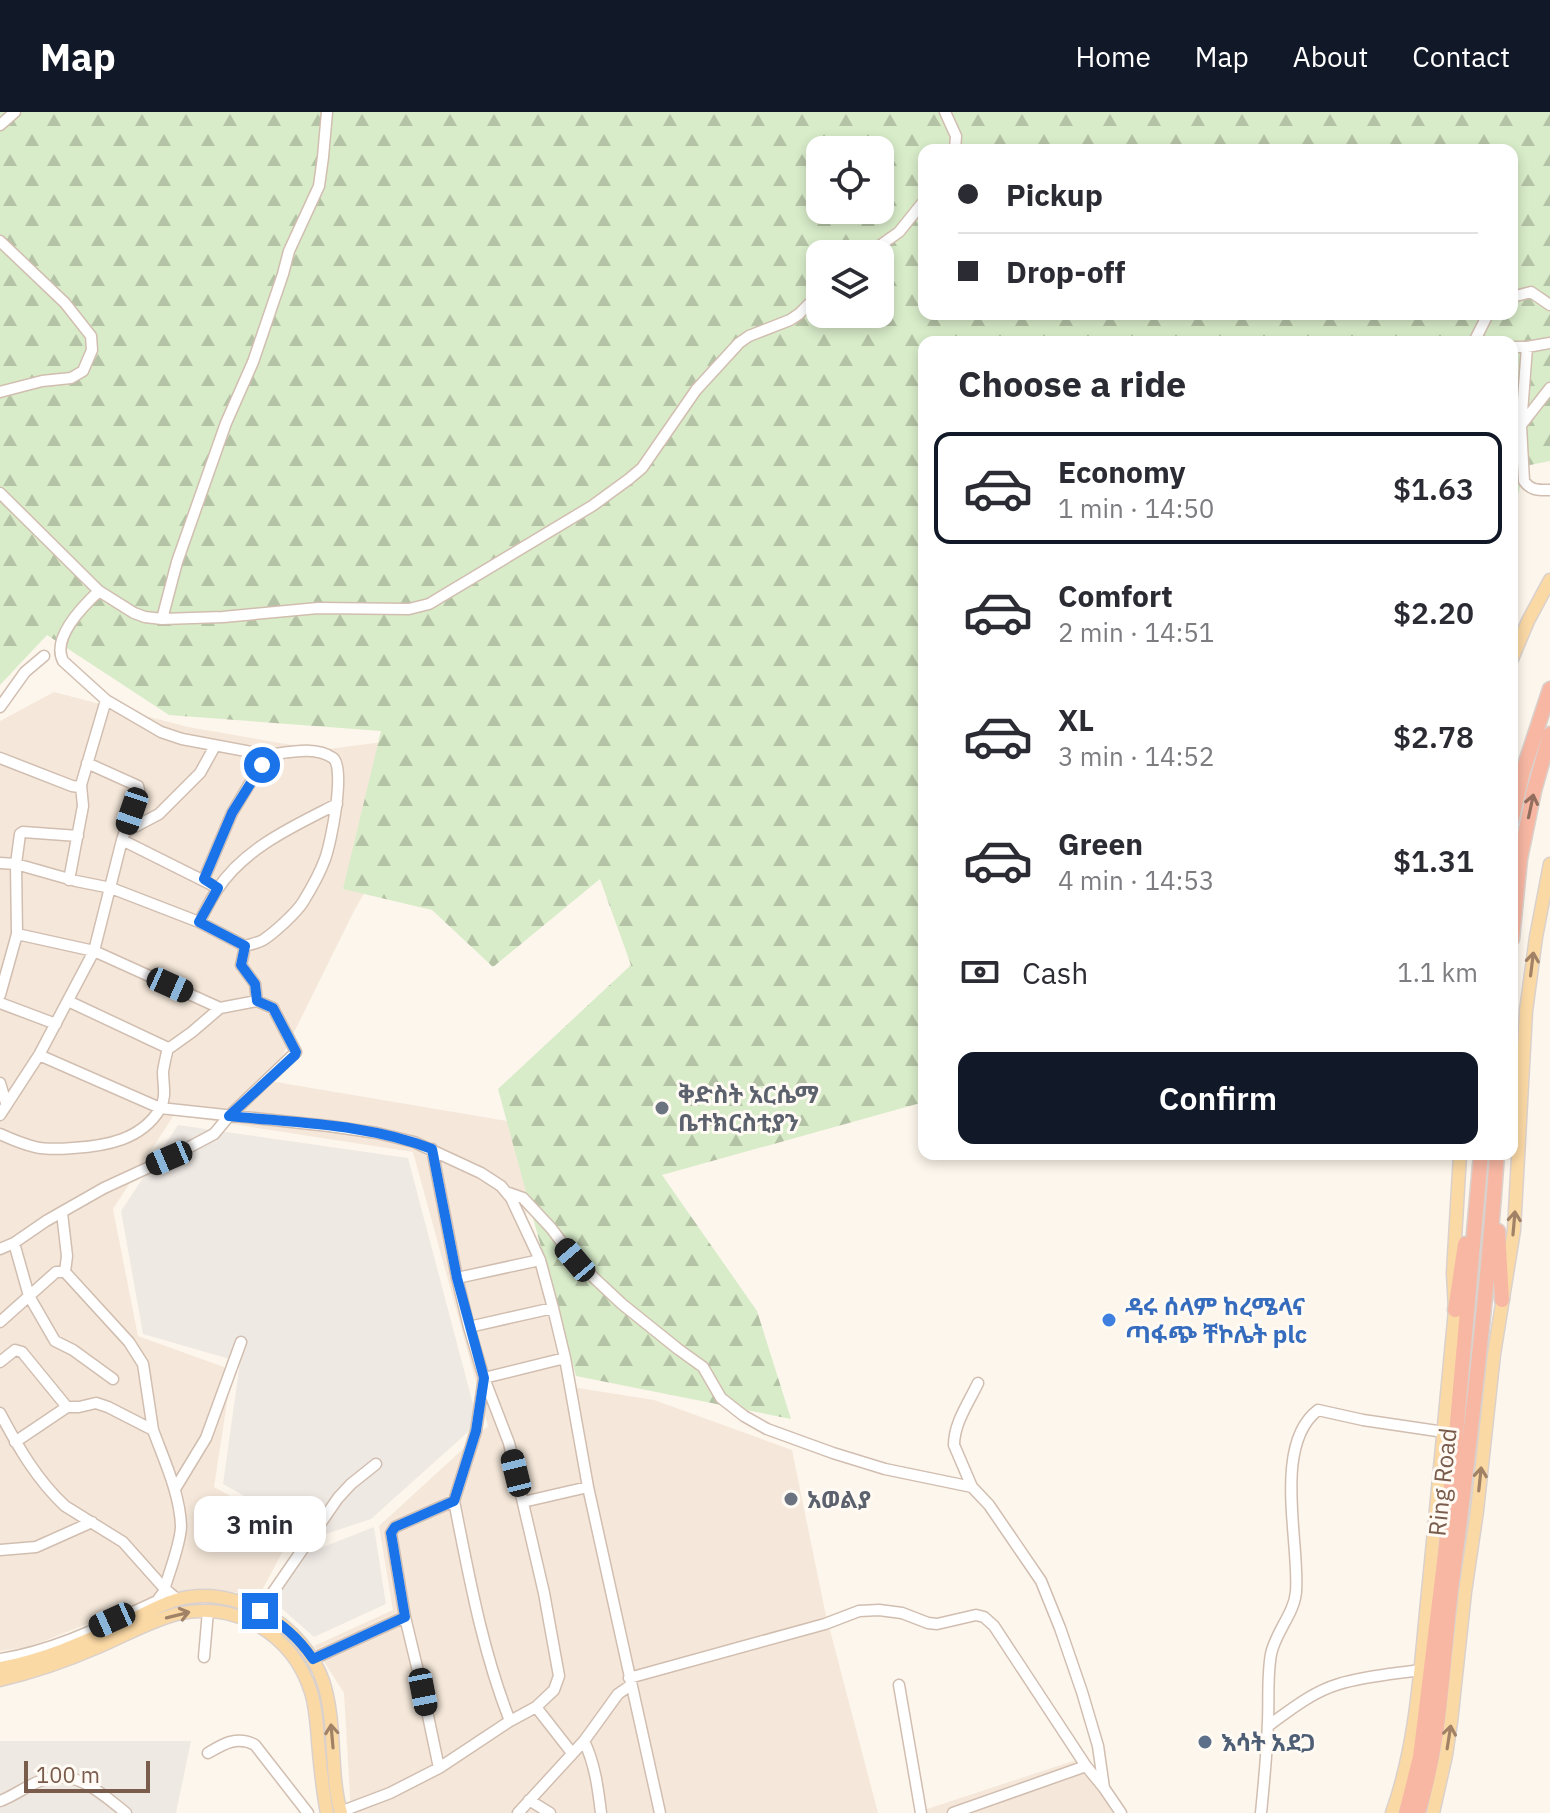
<!DOCTYPE html>
<meta charset="utf-8">
<style>
:root{--surface:#fff;--page:#f2f2f3;--text:#2b2b33;--muted:#7c7c81;--line:#e1e1e2;--accent:#111827}
body{margin:0;font-family:"IBM Plex Sans","Noto Sans Ethiopic",sans-serif;background:var(--page);color:var(--text);height:100vh;display:flex;flex-direction:column;font-size:30px;white-space:nowrap}
*{box-sizing:border-box;margin:0}
p{font-size:26px;color:var(--muted)}
.icon{flex:none;width:44px;height:44px;fill:none;stroke:currentColor;stroke-width:2;stroke-linecap:round;stroke-linejoin:round}
.map{position:relative;flex:1;overflow:hidden}
.side{position:absolute;left:918px;top:224px;width:600px;height:824px;display:flex;flex-direction:column;background:var(--surface);border-radius:16px;box-shadow:0 4px 12px #0003}
.side>*{flex:none}
.banner{position:absolute;left:918px;top:32px;width:600px;height:176px;border-radius:16px;box-shadow:0 4px 12px #0003;display:grid;align-content:center;height:176px;padding:0 40px;background:var(--surface)}
.buttons{position:absolute;left:806px;top:24px;display:grid;gap:16px}
.buttons a{display:grid;place-items:center;width:88px;height:88px;border-radius:16px;background:var(--surface);box-shadow:0 4px 12px #0003;font-size:40px}
.scale{position:absolute;left:24px;bottom:20px;width:126px;box-sizing:border-box;padding-left:8px;border:4px solid #7a5c4d;border-top:0;font-size:22px;line-height:28px;white-space:nowrap;color:#7a5c4d;-webkit-text-stroke:6px #fffaf3;paint-order:stroke}
.end{position:absolute;width:36px;height:36px;margin:-18px;border:10px solid #1a73e8;background:#fff;box-shadow:0 0 0 4px #fff}
.from{border-radius:50%}
.bubble{position:absolute;height:56px;border-radius:16px;background:var(--surface);box-shadow:0 4px 12px #0003;font-size:26px;font-weight:600;line-height:56px;text-align:center}
.car{position:absolute;width:24px;height:48px;margin:-24px -12px;border-radius:10px;box-shadow:0 0 6px 2px #0007;background:linear-gradient(#222 24%,#8ab4d8 0 40%,#222 0 76%,#8ab4d8 0 86%,#222 0)}
.banner b{display:flex;align-items:center;gap:28px;height:76px;font-size:30px}
.banner b+b{border-top:2px solid var(--line)}
.banner i{width:20px;height:20px;background:var(--text)}
ul{padding:0;list-style:none}
li{display:flex;align-items:center;gap:24px;height:112px;margin:0 16px 12px;padding:0 24px;border:4px solid transparent;border-radius:16px}
li div{flex:1}
li b{display:block;font-size:30px}
li em{font-style:normal;font-weight:600}
li.on{border-color:var(--accent)}
li>.icon{width:72px;height:72px;stroke-width:1.5}
h2{padding:0 40px;font-size:36px;line-height:96px}
.pay{display:flex;align-items:center;gap:20px;height:88px;padding:0 40px;font-size:30px}
.pay p{margin-inline-start:auto}
.primary-button{display:flex;gap:16px;margin-top:auto;padding:16px 40px}
.primary-button a{flex:1;height:92px;border-radius:16px;background:var(--accent);color:#fff;font-size:32px;font-weight:600;line-height:92px;text-align:center}
header{display:flex;align-items:center;gap:48px;box-sizing:border-box;height:112px;padding:0 40px;background:var(--accent);color:#fff}
header strong{font-size:38px}
nav{display:flex;gap:44px;margin-inline-start:auto;font-size:28px}
.map>svg:first-child{display:block}
.residential{fill:#f5e8da}
.industrial{fill:#efe9e4}
.forest{fill:url(#forest-firs);fill-rule:evenodd}
.lines{fill:none;stroke-linecap:round;stroke-linejoin:round}
.minor-casing{stroke:#d1beb0;stroke-width:13}
.major-casing{stroke:#dad1cd;stroke-width:15}
.highway-casing{stroke:#dad1cd;stroke-width:17}
.minor{stroke:#fff;stroke-width:10}
.major{stroke:#fbd9a5;stroke-width:12}
.highway{stroke:#f7b7a3;stroke-width:14}
.oneway{stroke:#936e5e}
.oneway2{stroke:#a18267}
.route{stroke:#1a73e8;stroke-width:10}
.worship-dot{fill:#6b7280;stroke:#fffaf3;stroke-width:3}
.shop-dot{fill:#3f7fe0;stroke:#fffaf3;stroke-width:3}
.service-dot{fill:#5c6f8a;stroke:#fffaf3;stroke-width:3}
.labels{text-anchor:middle;dominant-baseline:central;stroke-width:6;stroke-linejoin:round;paint-order:stroke}
.worship-label{font-size:24px;font-weight:bold;fill:#5b616d;stroke:#fffaf3;text-anchor:start}
.shop-label{font-size:24px;font-weight:bold;fill:#366cbe;stroke:#fffaf3;text-anchor:start}
.street-label{font-size:24px;fill:#7a5c4d;stroke:#fffaf3}
.service-label{font-size:24px;font-weight:bold;fill:#4e5e75;stroke:#fffaf3;text-anchor:start}
</style>
<header>
<strong>Map</strong>
<nav><a>Home</a><a>Map</a><a>About</a><a>Contact</a></nav>
</header>
<div class="map">
<svg width="1550" height="1701" viewBox="0 0 1550 1701">
<defs>
<pattern id="forest-firs" width="22" height="20" patternUnits="userSpaceOnUse" patternTransform="scale(2)"><rect width="22" height="20" fill="#d8ecc9"/><path d="M5 1l3.5 6h-7zM16 11l3.5 6h-7z" fill="#b4c2a5"/></pattern>
</defs>
<rect width="100%" height="100%" fill="#fdf6ec"/>
<!-- residential -->
<path class="residential" d="M54 580 188 615 321 638 421 625 427 669 353 801 270 969 537 1014 523 1125 536 1152 565 1274 654 1288 792 1338 825 1499 878 1701H351L344 1581 314 1534 393 1498 379 1414 488 1314 413 1040 174 1003 113 1097 138 1224 232 1258 214 1375 256 1398 292 1422 259 1484 214 1477 168 1480 29 1535 0 1539V609Z
M1079 1647 1114 1701H915Z"/>
<!-- industrial -->
<path class="industrial" d="M178 1013 408 1046 478 1311 371 1407 317 1425 223 1372 240 1250 143 1222 121 1099Z
M374 1415 386 1492 314 1525 272 1488 308 1441Z
M0 1629H191L176 1701H0Z"/>
<!-- forest -->
<path class="forest" d="M0 0H1550V349L1525 354 1512 408V230H924V990L662 1063 757 1199 791 1307 576 1264 498 977 631 853 600 767 493 855 432 798 343 777 381 619 169 603 47 523 0 573ZM820 38H880V98H820ZM924 38H1512V202H924ZM820 142H880V202H820Z"/>
<g class="lines">
<!-- minor casing -->
<g class="minor-casing">
<path id="minor" d="M945 0 956 24 955 38
M0 13 15 0
M0 129 65 191 91 224 92 238 83 259 71 266 42 269 0 280
M868 142 899 120 924 89
M1512 185 1531 180 1550 193
M1474 230 1488 202
M1512 235H1527L1550 231
M1527 235 1521 314 1524 369C1531 379 1539 378 1550 378
M1522 312 1550 276
M0 381 99 479 134 501 145 505 162 507 223 505 318 496 409 497 429 492 592 394 629 367 642 356 696 278 739 231 749 224 790 208 799 202 820 181
M99 479C84 493 51 526 63 549L106 588 161 620 182 627 267 643 232 701 204 767
M162 507 177 450 226 311 253 250 283 162 289 139 319 74 323 45 327 0
M0 595 25 560 44 544
M0 646 72 674 79 675 81 673 106 588
M125 720 159 702 200 661 215 634
M122 728 218 776
M0 751 16 752 76 769 111 776 199 810 245 834C251 832 258 831 263 828 274 821 296 801 303 790 311 777 320 761 325 747 331 731 346 656 333 646 315 633 286 641 267 643
M69 768 83 694 81 673
M199 810C205 800 210 788 217 778 244 736 294 714 337 692
M17 822 94 839 220 896
M245 834 241 853 255 872 257 889
M0 883 17 822 16 752 20 722 23 720 78 724
M0 891 56 912
M39 943 160 996 329 1014 377 1021 414 1030 481 1061 501 1074 511 1086 540 1148 553 1196 565 1246 588 1375 660 1701
M0 971 6 991
M0 1003 39 943 94 839 122 728 139 678 138 674 87 651
M0 1022C11 1027 23 1032 35 1035 47 1038 61 1037 73 1036 106 1034 141 1028 160 997 167 984 163 974 163 960 164 952 166 944 168 936
M506 1080 523 1086 551 1116 575 1148 622 1192 678 1237 703 1255 721 1286 744 1304 767 1317 833 1341 885 1357 972 1375
M62 1101 67 1144 65 1160
M14 1131 29 1184 55 1229 73 1238 113 1267
M0 1137 14 1131 46 1109 104 1076 169 1046 214 1022 229 1004 296 940 273 896 257 889 220 896 192 920 171 935 168 936 68 889
M457 1166 540 1148
M0 1210 56 1160H65L129 1230 143 1252 153 1318
M469 1215 553 1196
M0 1250 15 1238 22 1240 67 1295
M978 1271C969 1290 954 1311 954 1333L972 1375 989 1393 1041 1469 1060 1516 1082 1580 1098 1634 1104 1676 1121 1701
M0 1301C18 1335 37 1368 65 1394L123 1430 164 1476 178 1488
M15 1330 67 1295H79L96 1291 108 1295 153 1318C164 1348 180 1382 181 1414 181 1431 168 1464 163 1481L157 1489
M175 1377 206 1326 241 1230
M454 1389C469 1464 482 1538 510 1609
M523 1390 588 1375
M0 1438 36 1435 92 1410
M260 1499 338 1386 351 1372 376 1352
M204 1545 208 1499
M0 1547C54 1539 107 1512 157 1489H163
M313 1547 405 1505
M629 1566 825 1512 859 1499 879 1498 902 1501 928 1511 937 1512 976 1503 984 1505 994 1514 1086 1654
M899 1573 921 1701
M536 1595 572 1641
M1268 1614C1290 1598 1312 1580 1339 1572 1365 1564 1393 1562 1420 1558
M584 1629C595 1652 598 1676 601 1701
M208 1641C223 1632 238 1623 255 1633L308 1701
M439 1656 423 1580 405 1505 391 1421 395 1415 454 1389 476 1319 484 1266 565 1246
M529 1688 550 1701
M0 1689C14 1684 26 1674 40 1669 75 1655 101 1681 126 1701
M340 1700 390 1681 439 1656 510 1609 536 1595 554 1578 559 1564 544 1481 509 1331 484 1266 469 1215 457 1166 432 1037
M518 1701 584 1629 618 1582 631 1573
M953 1701 1086 1654 1104 1676
M1261 1701C1264 1671 1267 1640 1268 1609 1269 1587 1267 1564 1271 1542 1276 1519 1294 1502 1296 1480 1300 1431 1272 1333 1318 1298L1363 1308 1444 1320"/>
</g>
<!-- major casing -->
<g class="major-casing">
<path id="major" d="M1512 547 1528 509 1550 468
M0 1556C45 1548 84 1530 126 1511 142 1503 159 1493 176 1488 235 1471 303 1512 323 1569 337 1611 329 1658 341 1701
M0 1568C34 1560 66 1549 98 1535 124 1524 150 1509 177 1502 237 1488 293 1523 311 1580 317 1599 317 1620 319 1640 321 1661 323 1681 327 1701
M1392 1701C1416 1634 1420 1561 1427 1490 1437 1393 1446 1296 1455 1198L1453 1161 1460 1042
M1433 1701 1446 1643 1451 1610 1465 1480 1477 1399 1494 1242 1514 1118 1526 899 1536 825 1550 752"/>
</g>
<!-- highway casing -->
<g class="highway-casing">
<path id="highway" d="M1512 706 1523 659 1550 577
M1512 827 1520 747 1534 679 1550 622
M1498 1119 1502 1188
M1455 1198 1465 1132
M1406 1701 1420 1645 1446 1434 1481 1042
M1418 1701C1441 1629 1442 1553 1451 1478 1470 1333 1487 1188 1497 1042"/>
</g>
<!-- minor -->
<use href="#minor" class="minor"/>
<!-- major -->
<use href="#major" class="major"/>
<!-- highway -->
<use href="#highway" class="highway"/>
</g>
<!-- one-way arrows -->
<defs><path id="oneway-shaft" d="M-6 0H5M1.5-3L5.5 0L1.5 3" fill="none" stroke-width="1.6" stroke-linecap="round" stroke-linejoin="round" transform="scale(2)"/></defs>
<use class="oneway" href="#oneway-shaft" transform="translate(1531 694) rotate(-78)"/>
<g class="oneway2">
<use href="#oneway-shaft" transform="translate(1532 852) rotate(-83)"/>
<use href="#oneway-shaft" transform="translate(1514 1111) rotate(-85)"/>
<use href="#oneway-shaft" transform="translate(1480 1367) rotate(-84)"/>
<use href="#oneway-shaft" transform="translate(178 1503) rotate(-14)"/>
<use href="#oneway-shaft" transform="translate(332 1624) rotate(-95)"/>
<use href="#oneway-shaft" transform="translate(1449 1625) rotate(-81)"/>
</g>
<g class="lines">
<!-- route -->
<path class="route" d="M260 1499C282 1512 298 1525 313 1547L405 1505 391 1421 395 1415 454 1389 476 1319 484 1266 457 1166 432 1037C369 1012 296 1011 229 1004L295 943 296 940 273 896 257 889 255 872 241 853 245 834 199 810 218 776 204 767 232 701 262 653"/>
</g>
<!-- markers -->
<g class="worship-dot">
<circle cx="662" cy="996" r="8"/>
<circle cx="791" cy="1387" r="8"/>
</g>
<circle class="shop-dot" cx="1109" cy="1208" r="8"/>
<circle class="service-dot" cx="1205" cy="1630" r="8"/>
<g class="labels">
<!-- worship labels -->
<g class="worship-label">
<text x="678" y="982">ቅድስት አርሴማ<tspan x="678" dy="28">ቤተክርስቲያን</tspan></text>
<text x="807" y="1387">አወልያ</text>
</g>
<!-- shop labels -->
<g class="shop-label">
<text x="1125" y="1194">ዳሩ ሰላም ከረሜላና<tspan x="1125" dy="28">ጣፋጭ ቸኮሌት plc</tspan></text>
</g>
<!-- street labels -->
<g class="street-label">
<text transform="translate(1442 1370) rotate(-84)">Ring Road</text>
</g>
<!-- service labels -->
<g class="service-label">
<text x="1221" y="1630">እሳት አደጋ</text>
</g>
</g>
</svg>
<div class="buttons">
<a><svg class="icon" aria-label="locate" viewBox="0 0 24 24"><circle cx="12" cy="12" r="6"/><path d="M12 2v4M12 18v4M2 12h4M18 12h4"/></svg></a>
<a><svg class="icon" aria-label="layers" viewBox="0 0 24 24"><path d="M12 4l9 5-9 5-9-5zM3 14l9 5 9-5"/></svg></a>
</div>
<div class="scale">100 m</div>
<i class="end from" style="left:262px;top:653px"></i>
<i class="end" style="left:260px;top:1499px"></i>
<div class="bubble" style="left:194px;top:1384px;width:132px">3 min</div>
<i class="car" style="left:132px;top:699px;rotate:199deg"></i>
<i class="car" style="left:170px;top:873px;rotate:114deg"></i>
<i class="car" style="left:169px;top:1046px;rotate:247deg"></i>
<i class="car" style="left:575px;top:1148px;rotate:320deg"></i>
<i class="car" style="left:516px;top:1361px;rotate:346deg"></i>
<i class="car" style="left:112px;top:1508px;rotate:246deg"></i>
<i class="car" style="left:423px;top:1580px;rotate:169deg"></i>
<div class="banner">
<b><i class="from"></i>Pickup</b>
<b><i></i>Drop-off</b>
</div>
<section class="side">
<h2>Choose a ride</h2>
<ul>
<li class="on"><svg class="icon" aria-label="car" viewBox="0 0 24 24"><path d="M5 17H2v-5l4-1 3-4h7l3 4 3 1v5h-3M9 17h6M6 11h13"/><circle cx="7" cy="17" r="2"/><circle cx="17" cy="17" r="2"/></svg><div><b>Economy</b><p>1 min · 14:50</p></div><em>$1.63</em></li>
<li><svg class="icon" aria-label="car" viewBox="0 0 24 24"><path d="M5 17H2v-5l4-1 3-4h7l3 4 3 1v5h-3M9 17h6M6 11h13"/><circle cx="7" cy="17" r="2"/><circle cx="17" cy="17" r="2"/></svg><div><b>Comfort</b><p>2 min · 14:51</p></div><em>$2.20</em></li>
<li><svg class="icon" aria-label="car" viewBox="0 0 24 24"><path d="M5 17H2v-5l4-1 3-4h7l3 4 3 1v5h-3M9 17h6M6 11h13"/><circle cx="7" cy="17" r="2"/><circle cx="17" cy="17" r="2"/></svg><div><b>XL</b><p>3 min · 14:52</p></div><em>$2.78</em></li>
<li><svg class="icon" aria-label="car" viewBox="0 0 24 24"><path d="M5 17H2v-5l4-1 3-4h7l3 4 3 1v5h-3M9 17h6M6 11h13"/><circle cx="7" cy="17" r="2"/><circle cx="17" cy="17" r="2"/></svg><div><b>Green</b><p>4 min · 14:53</p></div><em>$1.31</em></li>
</ul>
<div class="pay"><svg class="icon" aria-label="cash" viewBox="0 0 24 24"><path d="M3 7h18v10H3z"/><circle cx="12" cy="12" r="2"/></svg>Cash<p>1.1 km</p></div>
<div class="primary-button"><a>Confirm</a></div>
</section>
</div>
